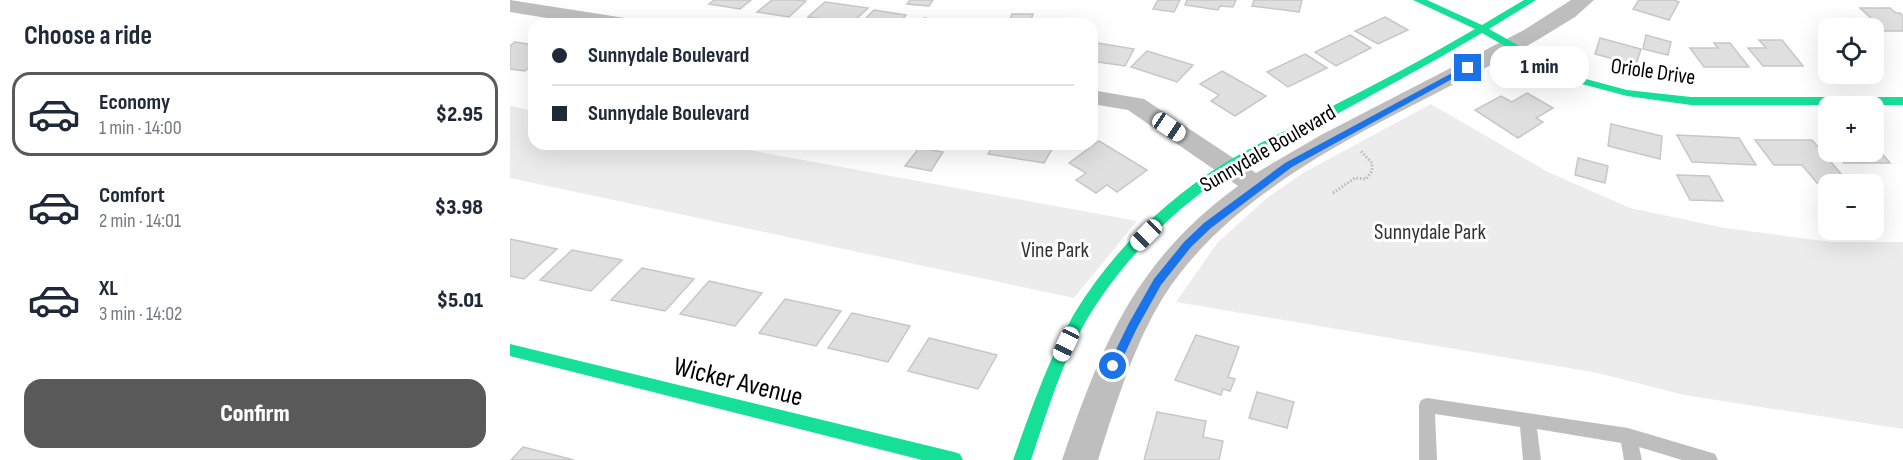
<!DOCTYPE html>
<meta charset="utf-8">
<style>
:root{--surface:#fff;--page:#f2f2f3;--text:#1f2937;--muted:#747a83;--line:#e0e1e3;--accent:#595959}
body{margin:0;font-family:"Sofia Sans Condensed",sans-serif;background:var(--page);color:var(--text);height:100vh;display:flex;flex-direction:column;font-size:22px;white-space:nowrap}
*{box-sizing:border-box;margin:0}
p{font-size:20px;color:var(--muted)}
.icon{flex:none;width:33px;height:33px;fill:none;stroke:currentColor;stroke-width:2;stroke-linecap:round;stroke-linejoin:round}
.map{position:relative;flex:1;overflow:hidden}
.drawer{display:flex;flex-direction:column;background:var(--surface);width:510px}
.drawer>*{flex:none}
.guide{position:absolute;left:18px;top:18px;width:570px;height:132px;border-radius:18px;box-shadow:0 6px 24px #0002;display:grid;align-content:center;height:132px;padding:0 24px;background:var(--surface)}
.controls{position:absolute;left:1308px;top:18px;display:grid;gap:12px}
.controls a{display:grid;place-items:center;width:66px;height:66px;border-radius:12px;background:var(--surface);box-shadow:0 6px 24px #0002;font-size:30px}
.end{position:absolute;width:27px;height:27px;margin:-14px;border:8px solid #1a73e8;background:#fff;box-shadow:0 0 0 3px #fff}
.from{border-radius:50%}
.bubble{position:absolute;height:42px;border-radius:18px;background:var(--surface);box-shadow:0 6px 24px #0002;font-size:20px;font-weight:800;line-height:42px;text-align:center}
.car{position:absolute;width:18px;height:36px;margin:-18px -9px;border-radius:8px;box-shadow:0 0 4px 2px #0007;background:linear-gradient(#fff 24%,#345 0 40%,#fff 0 76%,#345 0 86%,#fff 0)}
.guide b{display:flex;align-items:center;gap:21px;height:57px;font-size:22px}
.guide b+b{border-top:2px solid var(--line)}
.guide i{width:15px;height:15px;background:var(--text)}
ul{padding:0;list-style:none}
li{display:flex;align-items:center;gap:18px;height:84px;margin:0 12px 9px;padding:0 12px;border:3px solid transparent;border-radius:18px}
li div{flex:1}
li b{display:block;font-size:22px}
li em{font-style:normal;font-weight:800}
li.current{border-color:var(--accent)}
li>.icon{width:54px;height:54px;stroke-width:1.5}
h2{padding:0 24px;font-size:27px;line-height:72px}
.primary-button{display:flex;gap:12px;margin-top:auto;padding:12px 24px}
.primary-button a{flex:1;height:69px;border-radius:18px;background:var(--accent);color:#fff;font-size:24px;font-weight:800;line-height:69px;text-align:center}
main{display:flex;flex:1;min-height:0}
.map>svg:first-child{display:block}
.green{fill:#ececec}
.building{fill:#dfdfdf;stroke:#c7c7c7;stroke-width:1.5}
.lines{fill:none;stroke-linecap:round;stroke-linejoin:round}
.path{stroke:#b9b9b9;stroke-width:3;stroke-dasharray:1.5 2;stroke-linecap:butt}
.lane{fill:#bebebe;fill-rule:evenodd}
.street{fill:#bebebe;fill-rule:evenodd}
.fast{fill:#16e098;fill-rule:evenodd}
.route{fill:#1a73e8}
.labels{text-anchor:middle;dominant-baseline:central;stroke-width:6;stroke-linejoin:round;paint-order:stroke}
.street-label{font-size:22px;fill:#000;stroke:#fff}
.park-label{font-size:22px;fill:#333;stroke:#fff}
.near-street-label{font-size:27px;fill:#000;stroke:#fff}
</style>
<main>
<section class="drawer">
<h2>Choose a ride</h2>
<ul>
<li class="current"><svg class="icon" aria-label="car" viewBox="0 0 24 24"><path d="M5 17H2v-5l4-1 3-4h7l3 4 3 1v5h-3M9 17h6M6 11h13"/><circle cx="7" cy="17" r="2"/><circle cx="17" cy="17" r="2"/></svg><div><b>Economy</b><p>1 min · 14:00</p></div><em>$2.95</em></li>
<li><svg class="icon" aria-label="car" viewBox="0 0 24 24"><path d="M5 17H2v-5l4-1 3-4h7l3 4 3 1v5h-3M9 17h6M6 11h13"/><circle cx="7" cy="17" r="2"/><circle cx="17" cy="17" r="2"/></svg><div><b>Comfort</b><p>2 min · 14:01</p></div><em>$3.98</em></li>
<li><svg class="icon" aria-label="car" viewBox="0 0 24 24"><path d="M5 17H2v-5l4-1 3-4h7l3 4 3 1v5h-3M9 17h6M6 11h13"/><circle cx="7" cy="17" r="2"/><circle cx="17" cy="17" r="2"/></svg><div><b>XL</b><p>3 min · 14:02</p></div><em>$5.01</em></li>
</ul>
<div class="primary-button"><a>Confirm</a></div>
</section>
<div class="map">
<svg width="1393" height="460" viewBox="0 0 1393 460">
<rect width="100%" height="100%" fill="#fff"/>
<!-- green -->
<path class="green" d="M921 104 1038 172 1120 208 1215 228 1321 242H1393V429L1174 395 1088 373 666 302 708 242 758 197 793 173Z
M0 106 24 111V144H206L627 221 564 298 0 178Z"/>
<!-- building -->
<path class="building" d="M204 0H241L230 9 199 4Z
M262 0H286L296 1 279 17 247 12Z
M400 0H423L419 6 397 4Z
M648 0H670L664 12 643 9Z
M677 0H726L723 7 710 6 708 10 675 5Z
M744 0H792L789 12 742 6Z
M1129 0H1164L1169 2 1159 20 1123 9Z
M315 2 358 8 342 23 298 17Z
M1350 8H1380L1386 13H1390L1393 16V31H1375Z
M364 10 396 15 388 24H350Z
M502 14H523L520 23 499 22Z
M875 17 898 30 868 44 845 31Z
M414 18 452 24H408Z
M840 35 861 48 826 66 805 52Z
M1136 35 1161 42 1158 55 1133 49Z
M1090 38 1131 49 1126 65 1085 54Z
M1249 40H1272L1293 66H1253L1238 48H1256Z
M5 42 24 45V64L15 71 0 69V46Z
M582 42 624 49 615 66 582 61Z
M1204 43H1220L1239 67H1194L1180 48H1208Z
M637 51 683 65 667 82 621 67Z
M795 54 817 68 778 87 757 72Z
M712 71 756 96 725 116 701 101 709 95 690 84Z
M1017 93 1043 108 1026 118 1033 122 1008 138 965 110 991 96 1002 102Z
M1101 124 1152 136 1150 159 1098 146Z
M1167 135 1229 138 1246 165 1182 162Z
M1245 140H1302L1339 183H1307L1292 165H1264Z
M589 141 637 170 607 192 597 185 586 193 566 180 576 173 559 163Z
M484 144H545L534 163 478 154Z
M1364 144 1380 163H1334L1324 152H1364Z
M409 148 433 152 421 171 395 166Z
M1068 158 1098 166 1095 183 1065 175Z
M1167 175 1199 176 1213 201 1180 200Z
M0 239 47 249 14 279 0 276Z
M62 250 112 260 81 291 30 280Z
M132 268 184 279 155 311 101 300Z
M199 281 252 293 225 326 170 314Z
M275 299 331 311 306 346 249 333Z
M342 313 400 326 378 362 318 348Z
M686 335 729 347 718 377 725 379 720 391 713 389 711 395 665 380Z
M419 338 487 355 468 389 398 371Z
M747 392 784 402 777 428 739 418Z
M647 412 696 421 693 437 713 441 709 460H634Z
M13 447 64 460H1Z"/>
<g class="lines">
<!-- path -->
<path class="path" d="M823 193 845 178 856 179 862 171V163L850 150"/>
<!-- lane -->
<path class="lane" d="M917 398 1118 428 1199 452 1205 454 1208 460H1172L1129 447 1132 460H1114L1111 443 1027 429 1031 460H1013L1010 427 925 414 927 460H909V405L911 400Z"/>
<!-- street -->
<path class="street" d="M0 0 115 18 123 19 126 24H74L0 12Z
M1061 0H1084L1065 17 1029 39C905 110 733 172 654 296 623 346 606 404 588 460H552C592 344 625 261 728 186L618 110 582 104V90L634 99 746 173 811 135 1014 30Z"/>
<!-- fast -->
<path class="fast" d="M903 0H917L972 25 1014 0H1026L979 29 1047 67 1076 79 1117 90 1181 97H1393V105H1181L1117 96 1068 83 1039 71 972 33C916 66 858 97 801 128 774 142 745 154 721 171 663 210 612 260 576 321 551 364 537 413 521 460H503C521 410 538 360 564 314 600 254 654 201 713 164 744 145 778 130 809 113 862 86 914 59 965 29Z
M0 344 444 452 450 454 453 460H412L0 356Z"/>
</g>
<!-- route -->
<path class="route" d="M955 66 962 68 782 167 701 228 681 247 651 285 627 328 607 370H599L598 366 619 323 644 279 674 242 694 223 775 163Z"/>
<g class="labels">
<!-- street labels -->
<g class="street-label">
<text transform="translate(1143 72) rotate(8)">Oriole Drive</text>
<text transform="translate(758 149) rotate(-30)">Sunnydale Boulevard</text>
</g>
<!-- park labels -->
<g class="park-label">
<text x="920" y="232">Sunnydale Park</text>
<text x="545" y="250">Vine Park</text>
</g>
<!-- near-street labels -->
<g class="near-street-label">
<text transform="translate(228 382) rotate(14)">Wicker Avenue</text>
</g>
</g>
</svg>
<div class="controls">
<a><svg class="icon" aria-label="locate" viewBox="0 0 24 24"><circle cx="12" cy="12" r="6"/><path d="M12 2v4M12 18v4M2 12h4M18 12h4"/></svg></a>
<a>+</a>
<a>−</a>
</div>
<i class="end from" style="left:603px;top:366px"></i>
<i class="end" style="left:958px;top:68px"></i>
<div class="bubble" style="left:980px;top:46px;width:99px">1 min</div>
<i class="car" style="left:659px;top:127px;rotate:124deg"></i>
<i class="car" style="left:636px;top:235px;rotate:225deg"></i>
<i class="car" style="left:556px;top:344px;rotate:205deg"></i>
<div class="guide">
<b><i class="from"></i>Sunnydale Boulevard</b>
<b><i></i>Sunnydale Boulevard</b>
</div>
</div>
</main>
